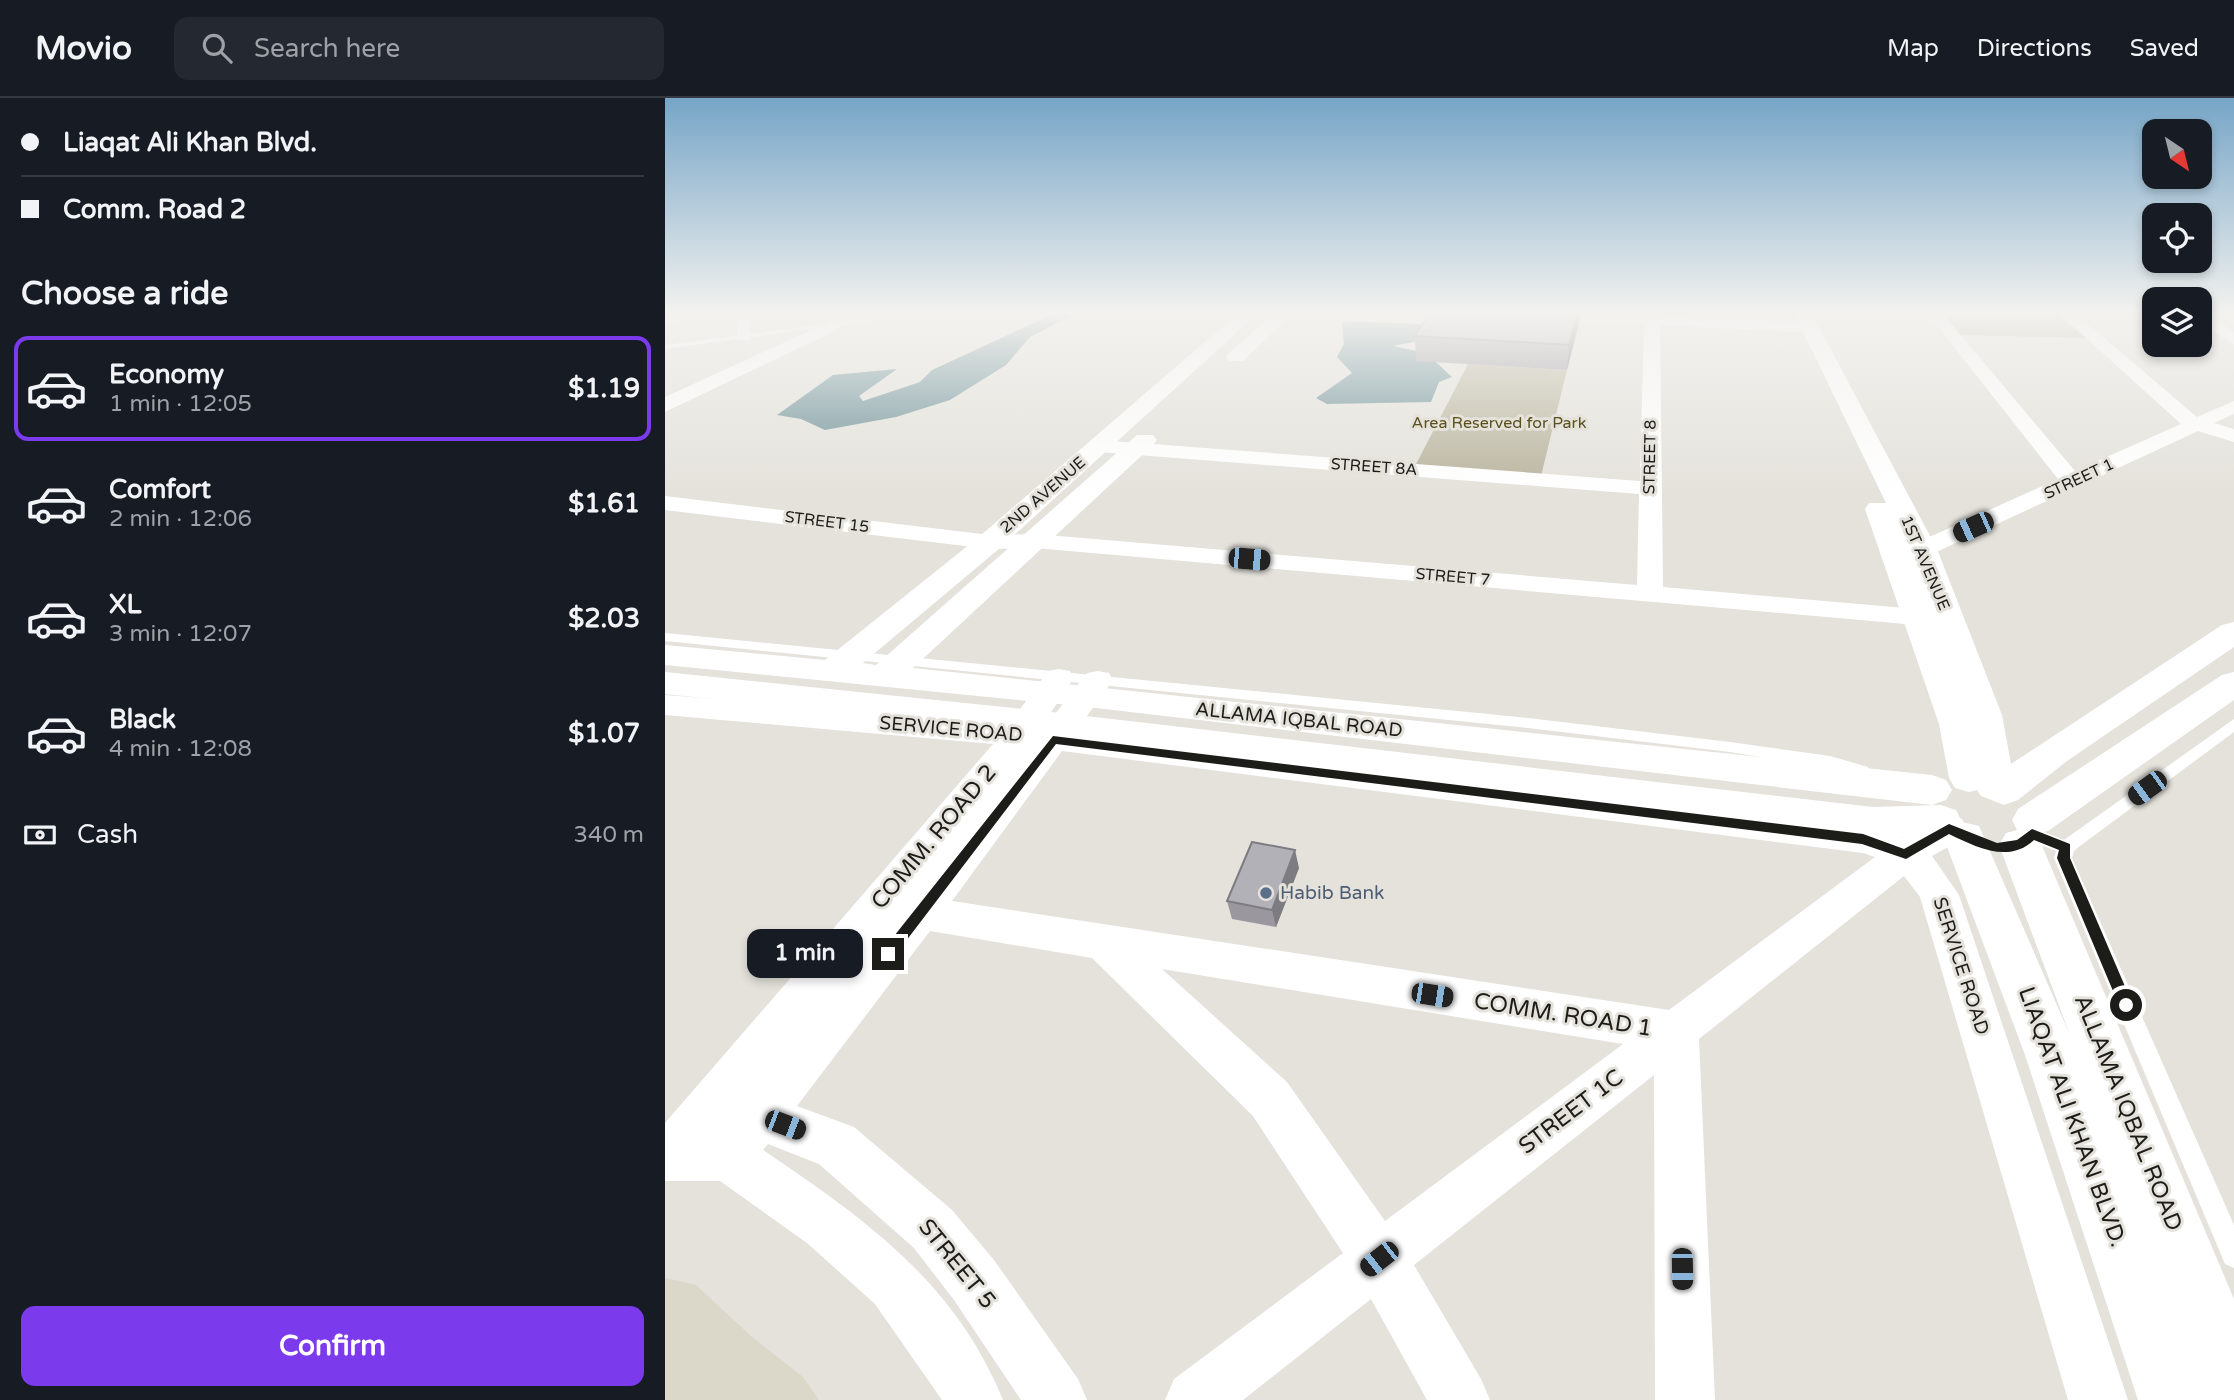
<!DOCTYPE html>
<meta charset="utf-8">
<style>
:root{--surface:#171b24;--page:#242831;--text:#f1f3f6;--muted:#9ea1a6;--line:#363941;--accent:#7c3aed}
body{margin:0;font-family:"Varela Round",sans-serif;background:var(--page);color:var(--text);height:100vh;display:flex;flex-direction:column;font-size:26px;white-space:nowrap}
*{box-sizing:border-box;margin:0}
p{font-size:23px;color:var(--muted)}
.icon{flex:none;width:38px;height:38px;fill:none;stroke:currentColor;stroke-width:2;stroke-linecap:round;stroke-linejoin:round}
.map{position:relative;flex:1;overflow:hidden}
.sheet{display:flex;flex-direction:column;background:var(--surface);width:665px}
.sheet>*{flex:none}
.banner{display:grid;align-content:center;height:154px;padding:0 21px;background:var(--surface)}
.needle{width:46px;rotate:145deg}
.controls{position:absolute;left:1477px;top:21px;display:grid;gap:14px}
.controls a{display:grid;place-items:center;width:70px;height:70px;border-radius:14px;background:var(--surface);box-shadow:0 4px 10px #0003;font-size:35px}
.end{position:absolute;width:32px;height:32px;margin:-16px;border:9px solid #1c1c19;background:#fff;box-shadow:0 0 0 4px #fff}
.from{border-radius:50%}
.bubble{position:absolute;height:49px;border-radius:14px;background:var(--surface);box-shadow:0 4px 10px #0003;font-size:23px;font-weight:700;line-height:49px;text-align:center}
.car{position:absolute;width:21px;height:42px;margin:-21px -10px;border-radius:9px;box-shadow:0 0 5px 2px #0007;background:linear-gradient(#222 24%,#8ab4d8 0 40%,#222 0 76%,#8ab4d8 0 86%,#222 0)}
.banner b{display:flex;align-items:center;gap:24px;height:66px;font-size:26px}
.banner b+b{border-top:2px solid var(--line)}
.banner i{width:18px;height:18px;background:var(--text)}
ul{padding:0;list-style:none}
li{display:flex;align-items:center;gap:21px;height:105px;margin:0 14px 10px;padding:0 7px;border:4px solid transparent;border-radius:14px}
li div{flex:1}
li b{display:block;font-size:26px}
li em{font-style:normal;font-weight:700}
li.on{border-color:var(--accent)}
li>.icon{width:63px;height:63px;stroke-width:1.5}
h2{padding:0 21px;font-size:32px;line-height:84px}
.pay{display:flex;align-items:center;gap:18px;height:77px;padding:0 21px;font-size:26px}
.pay p{margin-inline-start:auto}
.cta{display:flex;gap:14px;margin-top:auto;padding:14px 21px}
.cta a{flex:1;height:80px;border-radius:14px;background:var(--accent);color:#fff;font-size:28px;font-weight:700;line-height:80px;text-align:center}
header{display:flex;align-items:center;gap:42px;box-sizing:border-box;height:98px;padding:0 35px;background:var(--surface);border-bottom:2px solid var(--line)}
header strong{font-size:33px}
nav{display:flex;gap:38px;margin-inline-start:auto;font-size:24px}
.search{width:490px;height:63px;background:var(--page);display:flex;align-items:center;gap:18px;box-sizing:border-box;padding:0 24px;border-radius:14px;color:var(--muted);font-size:26px}
main{display:flex;flex:1;min-height:0}
.map>svg:first-child{display:block}
.built{fill:#dbd8ca}
.green{fill:#b8b39c}
.water{fill:#6b8f96}
.lines{fill:none;stroke-linecap:round;stroke-linejoin:round}
.lane{fill:#fff;fill-rule:evenodd}
.street{fill:#fff;fill-rule:evenodd}
.secondary{fill:#fff;fill-rule:evenodd}
.wall{fill:#9a989e}
.shaded-wall{fill:#7d7c81}
.building{fill:#b3b1b8;stroke:#7d7c81;stroke-width:2}
.route{fill:#1c1c19}
.service-dot{fill:#5c6f8a;stroke:#e4e2db;stroke-width:2.5}
.labels{text-anchor:middle;dominant-baseline:central;stroke-width:6;stroke-linejoin:round;paint-order:stroke}
.far-park-label{font-size:16px;fill:#5b501c;stroke:#e4e2db}
.far-street-label{font-size:16px;fill:#1c1c19;stroke:#e4e2db}
.street-label{font-size:19px;fill:#1c1c19;stroke:#e4e2db}
.service-label{font-size:19px;fill:#4e5e75;stroke:#e4e2db;text-anchor:start}
.near-street-label{font-size:23px;fill:#1c1c19;stroke:#e4e2db}
</style>
<header>
<strong>Movio</strong>
<div class="search"><svg class="icon" aria-label="search" viewBox="0 0 24 24"><circle cx="10" cy="10" r="6"/><path d="M15 15l6 6"/></svg>Search here</div>
<nav><a>Map</a><a>Directions</a><a>Saved</a></nav>
</header>
<main>
<section class="sheet">
<div class="banner">
<b><i class="from"></i>Liaqat Ali Khan Blvd.</b>
<b><i></i>Comm. Road 2</b>
</div>
<h2>Choose a ride</h2>
<ul>
<li class="on"><svg class="icon" aria-label="car" viewBox="0 0 24 24"><path d="M5 17H2v-5l4-1 3-4h7l3 4 3 1v5h-3M9 17h6M6 11h13"/><circle cx="7" cy="17" r="2"/><circle cx="17" cy="17" r="2"/></svg><div><b>Economy</b><p>1 min · 12:05</p></div><em>$1.19</em></li>
<li><svg class="icon" aria-label="car" viewBox="0 0 24 24"><path d="M5 17H2v-5l4-1 3-4h7l3 4 3 1v5h-3M9 17h6M6 11h13"/><circle cx="7" cy="17" r="2"/><circle cx="17" cy="17" r="2"/></svg><div><b>Comfort</b><p>2 min · 12:06</p></div><em>$1.61</em></li>
<li><svg class="icon" aria-label="car" viewBox="0 0 24 24"><path d="M5 17H2v-5l4-1 3-4h7l3 4 3 1v5h-3M9 17h6M6 11h13"/><circle cx="7" cy="17" r="2"/><circle cx="17" cy="17" r="2"/></svg><div><b>XL</b><p>3 min · 12:07</p></div><em>$2.03</em></li>
<li><svg class="icon" aria-label="car" viewBox="0 0 24 24"><path d="M5 17H2v-5l4-1 3-4h7l3 4 3 1v5h-3M9 17h6M6 11h13"/><circle cx="7" cy="17" r="2"/><circle cx="17" cy="17" r="2"/></svg><div><b>Black</b><p>4 min · 12:08</p></div><em>$1.07</em></li>
</ul>
<div class="pay"><svg class="icon" aria-label="cash" viewBox="0 0 24 24"><path d="M3 7h18v10H3z"/><circle cx="12" cy="12" r="2"/></svg>Cash<p>340 m</p></div>
<div class="cta"><a>Confirm</a></div>
</section>
<div class="map">
<svg width="1569" height="1302" viewBox="0 0 1569 1302">
<rect width="100%" height="100%" fill="#e4e2db"/>
<!-- built -->
<path class="built" d="M0 1180 31 1187 86 1238 138 1279 154 1302H0Z"/>
<!-- green -->
<path class="green" d="M1277 216H1392L1421 240 1295 237Z
M803 266 902 272 875 382 748 372Z"/>
<!-- water -->
<path class="water" d="M388 216H409L365 239 341 267 285 302 231 319 160 332 136 321 112 317 168 277 232 271 194 298 198 303 255 284 267 272Z
M677 223 755 226 778 238 728 248 761 255 787 279 774 284 766 304 662 306 651 300 687 275 672 259 679 246Z"/>
<g class="lines">
<!-- lane -->
<path class="lane" d="M37 216H58L0 225V221Z
M236 216H256L0 251V247Z
M0 535 863 620 1065 644 1165 658 1203 669 1205 673 1197 679 1165 670 1065 654 863 630 0 543Z
M1569 621V634L1415 748 1409 753 1407 760 1569 1127V1170L1560 1166 1389 760 1391 753 1361 741 1358 736 1361 731 1367 729 1399 742Z"/>
<!-- street -->
<path class="street" d="M72 216H86L85 242H73Z
M987 216 995 221 998 489 1252 511 1262 513 1266 519 1262 525 1252 527 370 450 325 451 0 412V398L325 437 370 436 972 487 974 396 434 354 424 348 434 342 975 383 979 221Z
M1263 216H1278L1410 373 1516 326 1395 216H1411L1532 319 1569 303V316L1549 325 1569 331V344L1533 333 1267 456H1249L1246 451 1249 446 1393 381Z
M1535 216H1542L1569 234V246L1535 225Z
M394 571 405 573 409 580 376 629H380L422 575 433 573 444 575 448 582 411 633 1198 727 1238 740C1257 729 1275 714 1297 721L1302 731 1297 741 1267 758 1294 797 1463 1302H1403L1255 799 1239 778 1034 941 1050 1302H990L989 977 749 1167 816 1281 825 1302H762L706 1201 578 1302H500L509 1281 678 1155 588 1018 427 860 265 833 132 1008 189 1029 287 1112 329 1162 413 1281 422 1302H356L289 1202 249 1150 154 1066 103 1046 98 1052C200 1121 290 1184 338 1302H277L210 1206 142 1145 55 1083H0V1025L328 646 0 617V597L345 625 383 573ZM397 653 1198 755 1210 759 1004 912 287 803ZM497 871 958 946 720 1123 622 984Z"/>
<!-- secondary -->
<path class="secondary" d="M572 216H592L335 450 198 565 211 567 472 337H488L492 342 488 347 248 570 1267 677 1281 682 1287 692 1281 702 1267 707 414 608 0 567V547L160 562 315 438Z
M608 216H627L578 263H564L561 259 564 255Z
M875 216H986L1133 224 1129 216H1147L1272 451 1337 617 1346 666 1557 527 1569 524V549L1402 663 1353 702 1339 707 1316 698 1312 692 1304 694 1290 690 1284 680 1274 626 1200 411 1204 405H1221L1137 232 1130 234 884 221Z
M168 222 174 223 177 227 174 231 0 314V299Z
M0 574 378 613 1208 709 1276 707 1291 712 1297 724 1314 728 1405 937 1334 747 1341 735 1352 732 1347 722 1353 711 1557 577 1569 574V602L1383 733 1372 736 1569 1201V1302H1473L1360 957 1278 738 1208 741 378 637 0 596Z"/>
</g>
<!-- wall -->
<path class="wall" d="M914 225 902 272 751 263 750 238Z
M634 770 611 829 567 821 562 803Z"/>
<!-- shaded-wall -->
<path class="shaded-wall" d="M913 216H915L914 225 902 272 904 247Z
M630 752 634 770 611 829 607 812Z"/>
<!-- building -->
<path class="building" d="M764 216H913L904 247 750 238Z
M587 744 630 752 607 812 562 803Z"/>
<!-- sky -->
<linearGradient id="sky" x2="0" y2="1"><stop stop-color="#76a5c7"/><stop offset="0.54" stop-color="#f3f2ef"/><stop offset="1" stop-color="#f3f2ef" stop-opacity="0"/></linearGradient>
<rect width="1569" height="398" fill="url(#sky)"/>
<!-- route -->
<path class="route" d="M388 638 1198 736 1239 751 1284 726 1332 745 1352 742 1367 731 1405 746V760L1468 907 1461 914 1456 912 1392 760 1394 752 1369 742C1344 766 1311 749 1284 736L1241 761 1197 746 391 646 228 860H218V852Z"/>
<!-- markers -->
<circle class="service-dot" cx="601" cy="795" r="7"/>
<g class="labels">
<!-- far-park labels -->
<g class="far-park-label">
<text x="834" y="325">Area Reserved for Park</text>
</g>
<!-- far-street labels -->
<g class="far-street-label">
<text transform="translate(985 359) rotate(-89)">STREET 8</text>
<text transform="translate(709 369) rotate(4)">STREET 8A</text>
<text transform="translate(1414 381) rotate(-25)">STREET 1</text>
<text transform="translate(378 397) rotate(-41)">2ND AVENUE</text>
<text transform="translate(162 424) rotate(7)">STREET 15</text>
<text transform="translate(1260 465) rotate(67)">1ST AVENUE</text>
<text transform="translate(788 479) rotate(5)">STREET 7</text>
</g>
<!-- street labels -->
<g class="street-label">
<text transform="translate(634 622) rotate(6)">ALLAMA IQBAL ROAD</text>
<text transform="translate(286 631) rotate(5)">SERVICE ROAD</text>
<text transform="translate(1296 868) rotate(72)">SERVICE ROAD</text>
</g>
<!-- service labels -->
<g class="service-label">
<text x="615" y="795">Habib Bank</text>
</g>
<!-- near-street labels -->
<g class="near-street-label">
<text transform="translate(269 739) rotate(-50)">COMM. ROAD 2</text>
<text transform="translate(898 917) rotate(9)">COMM. ROAD 1</text>
<text transform="translate(906 1014) rotate(-37)">STREET 1C</text>
<text transform="translate(1463 1015) rotate(68)">ALLAMA IQBAL ROAD</text>
<text transform="translate(1407 1019) rotate(70)">LIAQAT ALI KHAN BLVD.</text>
<text transform="translate(292 1166) rotate(51)">STREET 5</text>
</g>
</g>
</svg>
<div class="controls">
<a><svg class="needle" viewBox="-14 -14 28 28"><path d="M0-13l5 13h-10z" fill="#e53935"/><path d="M0 13l5-13h-10z" fill="#9ea1a6"/></svg></a>
<a><svg class="icon" aria-label="locate" viewBox="0 0 24 24"><circle cx="12" cy="12" r="6"/><path d="M12 2v4M12 18v4M2 12h4M18 12h4"/></svg></a>
<a><svg class="icon" aria-label="layers" viewBox="0 0 24 24"><path d="M12 4l9 5-9 5-9-5zM3 14l9 5 9-5"/></svg></a>
</div>
<i class="end from" style="left:1461px;top:907px"></i>
<i class="end" style="left:223px;top:856px"></i>
<div class="bubble" style="left:82px;top:831px;width:116px">1 min</div>
<i class="car" style="left:1308px;top:429px;rotate:246deg"></i>
<i class="car" style="left:584px;top:461px;rotate:95deg"></i>
<i class="car" style="left:1482px;top:690px;rotate:234deg"></i>
<i class="car" style="left:767px;top:897px;rotate:99deg"></i>
<i class="car" style="left:120px;top:1027px;rotate:111deg"></i>
<i class="car" style="left:714px;top:1161px;rotate:232deg"></i>
<i class="car" style="left:1017px;top:1171px;rotate:179deg"></i>
</div>
</main>
